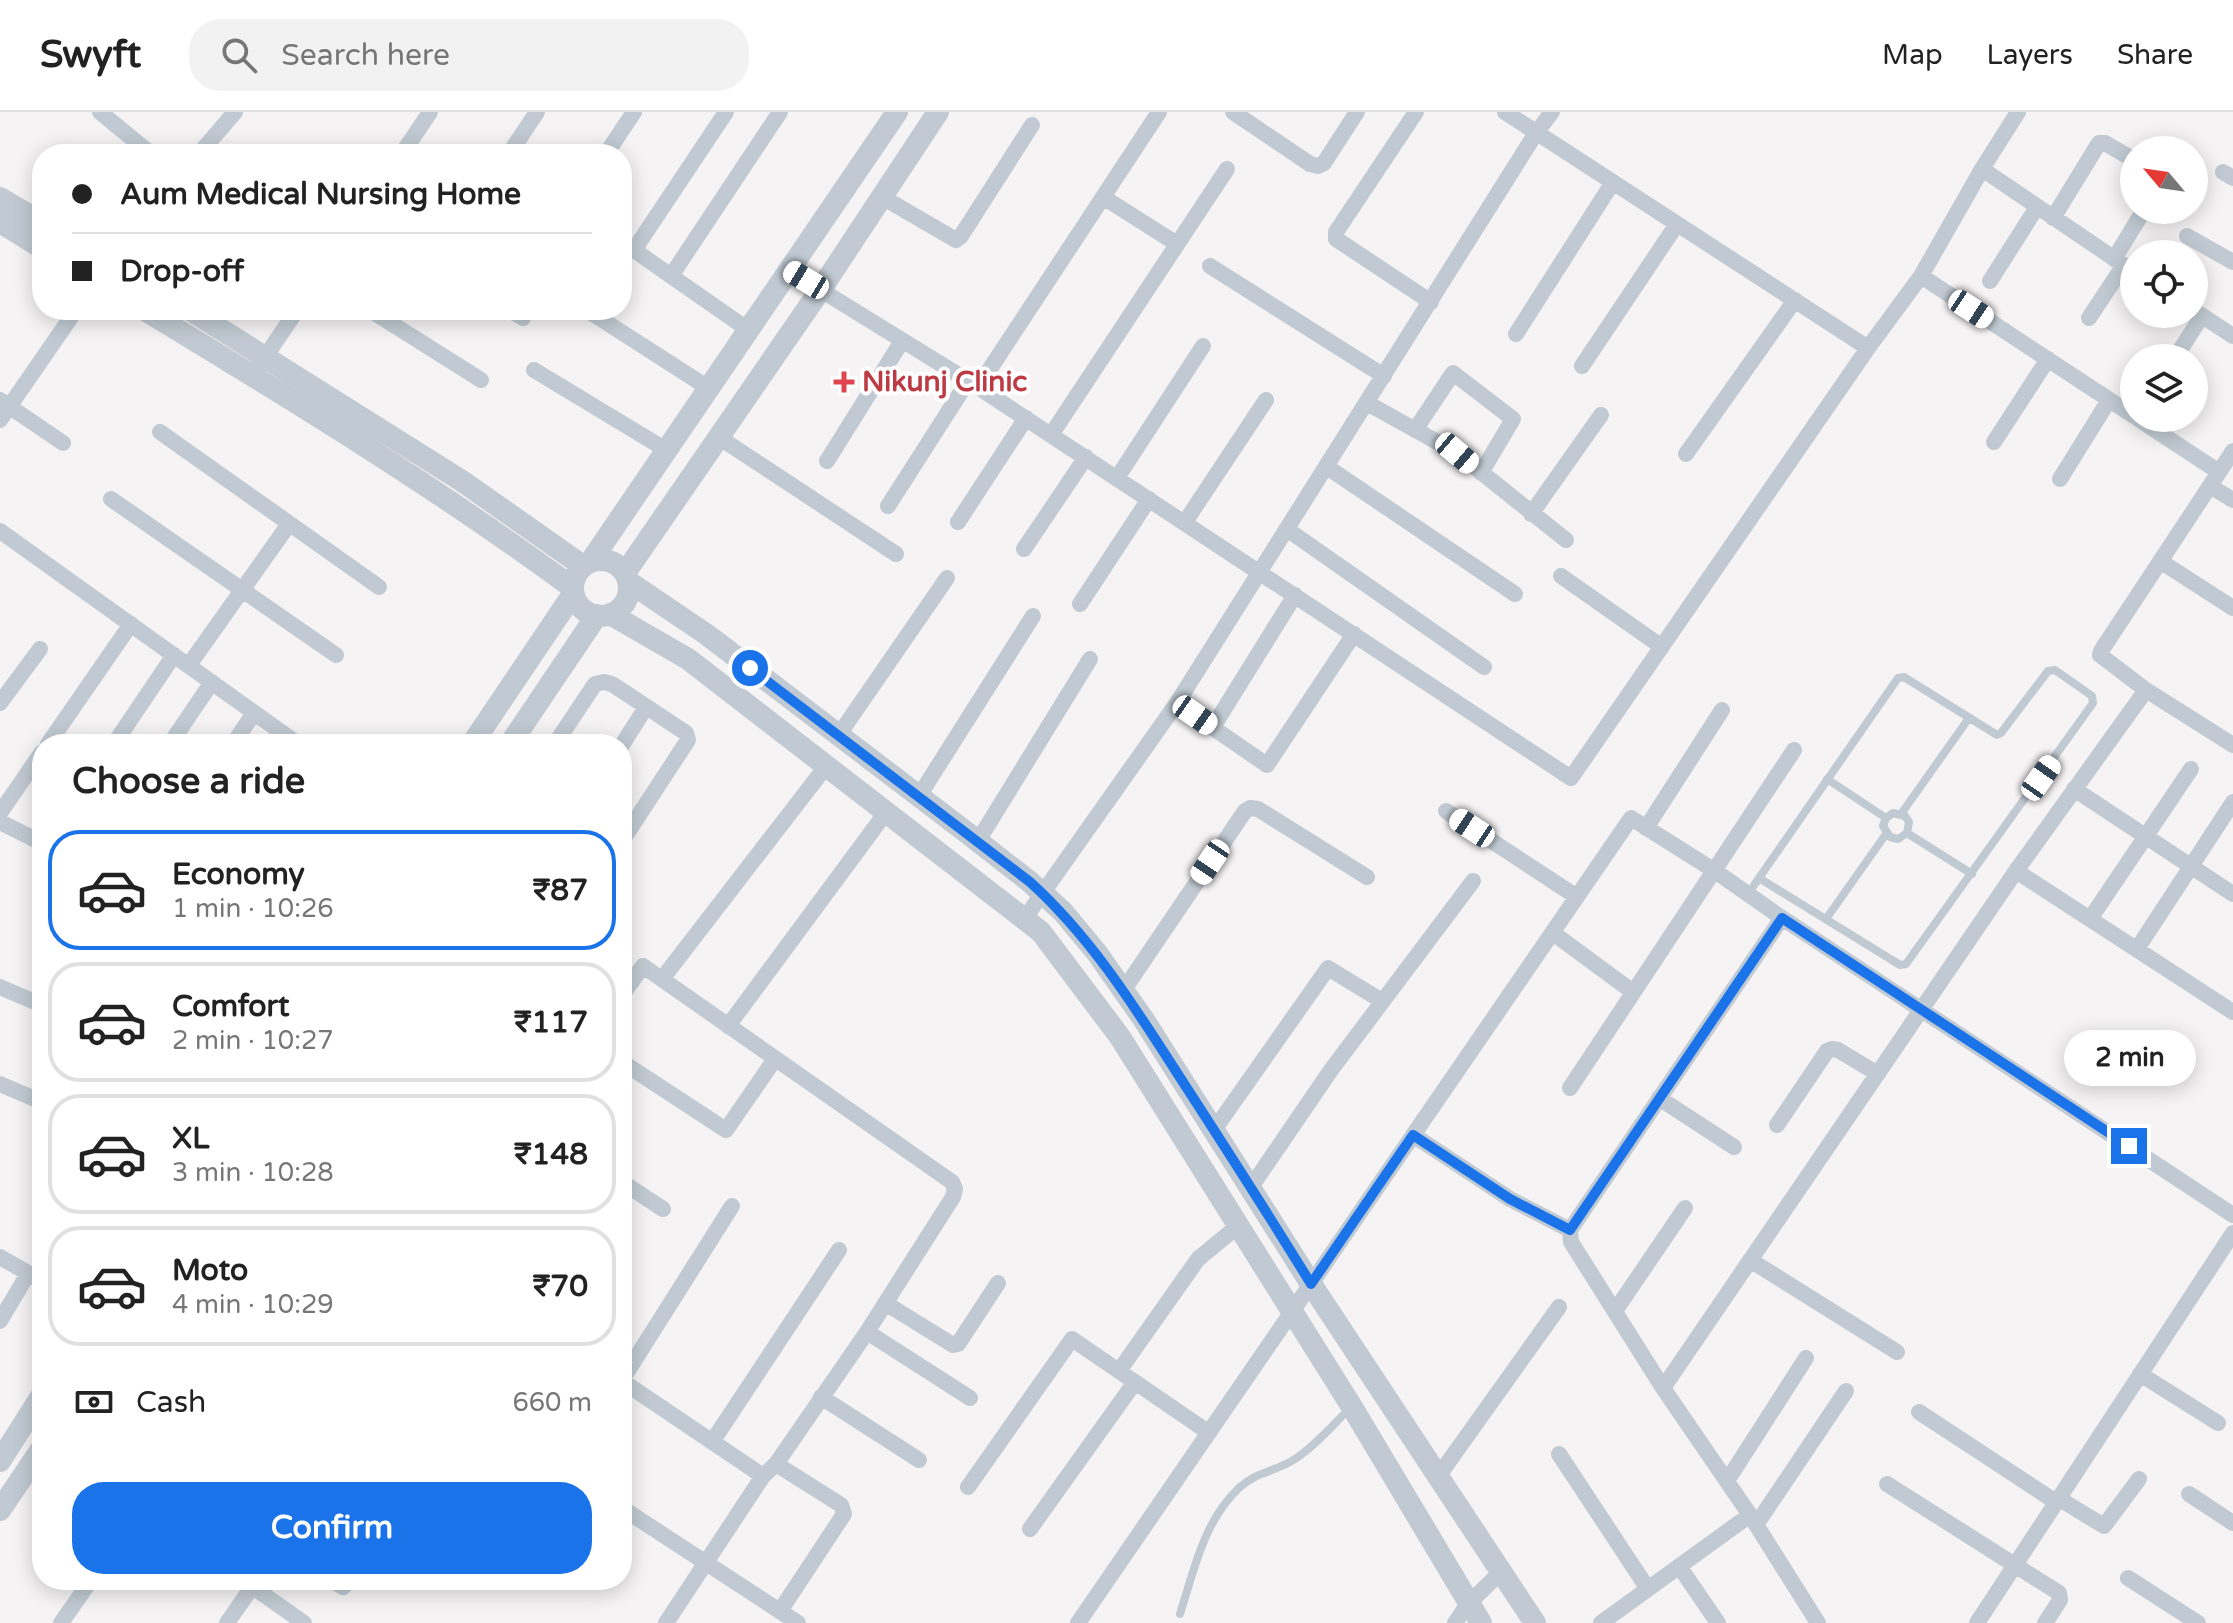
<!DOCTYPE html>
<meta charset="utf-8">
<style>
:root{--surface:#fff;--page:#f2f2f2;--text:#222;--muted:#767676;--line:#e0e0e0;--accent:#1a73e8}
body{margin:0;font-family:"Varela Round",sans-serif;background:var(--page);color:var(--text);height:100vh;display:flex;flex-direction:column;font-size:30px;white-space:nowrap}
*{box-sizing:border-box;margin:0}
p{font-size:26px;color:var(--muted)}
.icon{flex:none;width:44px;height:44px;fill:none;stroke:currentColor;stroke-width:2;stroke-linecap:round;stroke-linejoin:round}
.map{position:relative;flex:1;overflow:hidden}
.side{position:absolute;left:32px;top:622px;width:600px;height:856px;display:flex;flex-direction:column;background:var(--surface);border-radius:32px;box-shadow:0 4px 20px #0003}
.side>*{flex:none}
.hud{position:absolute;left:32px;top:32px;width:600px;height:176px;border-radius:32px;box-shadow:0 4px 20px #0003;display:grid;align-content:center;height:176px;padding:0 40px;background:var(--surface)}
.needle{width:52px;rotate:299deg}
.controls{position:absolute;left:2120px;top:24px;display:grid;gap:16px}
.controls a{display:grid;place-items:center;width:88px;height:88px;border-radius:50%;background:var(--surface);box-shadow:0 4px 20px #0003;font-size:40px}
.end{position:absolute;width:36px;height:36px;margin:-18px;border:10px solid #1a73e8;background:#fff;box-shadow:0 0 0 4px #fff}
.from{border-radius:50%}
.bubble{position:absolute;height:56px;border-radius:28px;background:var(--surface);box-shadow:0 4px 20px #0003;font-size:26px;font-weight:700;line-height:56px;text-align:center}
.car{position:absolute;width:24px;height:48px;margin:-24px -12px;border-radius:10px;box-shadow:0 0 6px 2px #0007;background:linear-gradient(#fff 24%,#345 0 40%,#fff 0 76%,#345 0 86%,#fff 0)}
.hud b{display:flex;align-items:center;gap:28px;height:76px;font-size:30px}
.hud b+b{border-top:2px solid var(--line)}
.hud i{width:20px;height:20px;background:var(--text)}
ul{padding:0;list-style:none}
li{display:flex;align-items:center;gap:24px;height:120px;margin:0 16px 12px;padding:0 24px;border:4px solid var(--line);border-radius:32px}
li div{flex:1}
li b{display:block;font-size:30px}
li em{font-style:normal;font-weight:700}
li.on{border-color:var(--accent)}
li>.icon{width:72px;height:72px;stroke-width:1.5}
h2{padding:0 40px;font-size:36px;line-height:96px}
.pay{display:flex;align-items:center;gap:20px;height:88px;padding:0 40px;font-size:30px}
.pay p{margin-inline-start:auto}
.primary-button{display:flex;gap:16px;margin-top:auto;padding:16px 40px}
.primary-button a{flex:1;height:92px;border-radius:32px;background:var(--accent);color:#fff;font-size:32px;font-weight:700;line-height:92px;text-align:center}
header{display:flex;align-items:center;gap:48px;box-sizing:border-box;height:112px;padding:0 40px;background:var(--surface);border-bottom:2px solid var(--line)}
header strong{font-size:38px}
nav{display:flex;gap:44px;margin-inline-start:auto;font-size:28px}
.search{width:560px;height:72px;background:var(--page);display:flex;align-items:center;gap:20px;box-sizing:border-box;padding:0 28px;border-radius:32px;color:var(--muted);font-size:30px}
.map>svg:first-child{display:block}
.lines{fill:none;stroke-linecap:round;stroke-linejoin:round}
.service{stroke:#c1cad2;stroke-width:8}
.minor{stroke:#c1cad2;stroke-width:16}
.tertiary{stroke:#c1cad2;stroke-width:22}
.route{stroke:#1a73e8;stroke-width:10}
.health-dot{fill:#e0444e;stroke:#fff;stroke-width:3}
.labels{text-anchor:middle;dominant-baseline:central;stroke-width:8;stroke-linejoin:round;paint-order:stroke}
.health-label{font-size:28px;font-weight:bold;fill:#be3a42;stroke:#fff;text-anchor:start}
</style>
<header>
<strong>Swyft</strong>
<div class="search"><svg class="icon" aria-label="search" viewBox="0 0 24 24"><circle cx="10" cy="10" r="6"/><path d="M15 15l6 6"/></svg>Search here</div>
<nav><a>Map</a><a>Layers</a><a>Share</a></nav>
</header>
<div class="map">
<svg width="2233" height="1511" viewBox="0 0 2233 1511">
<rect width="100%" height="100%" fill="#f5f3f3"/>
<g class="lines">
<!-- service -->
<path class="service" d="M1827 667 1886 706
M1901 702 1969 606
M1886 706 1883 714 1890 725 1898 727 1907 721
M1886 706 1893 701 1905 704 1909 710 1907 721
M1907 721 1972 762
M1748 782 1759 766 1898 566 1904 565 1997 623 2001 621 2048 559 2055 558 2092 584 2093 591 1906 852 1900 853 1759 766
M1826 807 1886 722
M1180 1502C1194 1458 1204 1408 1240 1375 1256 1360 1277 1359 1295 1347 1315 1334 1332 1314 1349 1297"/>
<!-- minor -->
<path class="minor" d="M100 0 151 42
M1233 0 1310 52 1318 54 1324 51 1357 0
M1416 0 1336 120V127L1431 190
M1505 0 1868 236
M199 42 235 0
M402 42 430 0
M509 42 537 0
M606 42 634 0
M1982 57 2134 160
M2223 60 2233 66
M882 85 956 128 961 124 1032 13
M1103 85 1177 132
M2053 106 2099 31H2105L2134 48
M2187 124 2233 150
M2114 147 2144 98
M1210 154 1384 264
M790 159 978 275 1571 666 1868 236 1921 164 1982 57 2018 0
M671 164 634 138 726 0
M1921 164 2134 304
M1990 169 2037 95
M370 198 481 268
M510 198 523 206
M587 198 710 277
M2195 199 2233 224
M2089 206 2124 153
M750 219 671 164 780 0
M1516 222 1613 70
M2175 246 2202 204
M1582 254 1677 112
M534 258 668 339
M253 263 297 198
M978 275 1159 0
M0 288 63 331
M1367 291 1457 341 1566 428
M2137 306 2219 360
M0 308 76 198
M1415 318 1453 261 1513 307 1481 361
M160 320 379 475
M1051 323 1227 57
M720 326 896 442
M1994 330 2048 247
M2233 339 2101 539 2100 543 2146 578 2233 633
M1686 342 1795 188
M827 349 902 229
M1327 355 1515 482
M1117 366 1203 234
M2060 367 2109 288
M2210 374 2233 388
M111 387 336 543
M888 394 968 269
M1531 402 1601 303
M958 410 1026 306
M1185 410 1266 288
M1288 418 1484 555
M0 419 298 632
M1024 437 1086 345
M2160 449 2233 496
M1561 464 1662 535
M1080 492 1149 387
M189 553 289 412
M0 591 40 537
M1177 591 1267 653 1354 522
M1213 615 1295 483
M838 624 947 466
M48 632 131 512
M114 632 174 543
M170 632 212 570
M233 632 254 601
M555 632 595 572 604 570 612 572 686 621 688 628 622 729
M622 633 646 595
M2074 677 2233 782
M919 684 1033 504
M1446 699 1577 785
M0 701 42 640
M0 710 42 731
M1646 716 1722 598
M978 729 1090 547
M2016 759 2233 900
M1025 806 1177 591 1536 21 1552 0
M1782 806 1570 1118 1571 1130 1663 1276 1750 1403 1818 1511
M2090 807 2191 657
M1553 821 1633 880
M2137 837 2233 690
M662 867 827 653
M0 875 42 893
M1123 879 1245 699 1250 696 1258 697 1367 765
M622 883 643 854 952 1070 955 1077 953 1085 867 1220 776 1352 763 1364 666 1511
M728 914 887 699
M622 950 726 1018 775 947
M0 972 42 990
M1570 976 1794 638
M1659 986 1734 1035
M1777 1013 1827 939 1832 937 1838 938 1878 962
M1214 1018 1328 856 1382 889
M1413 1023 1510 1087 1570 1118
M622 1070 663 1097
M1251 1075 1331 958 1473 769
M0 1145 42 1169
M1750 1148 1897 1240
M885 1191 953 1233 958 1232 998 1171
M1615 1199 1685 1096
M0 1209 28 1162
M867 1220 970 1286
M1119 1259 1198 1147 1238 1114
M2140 1262 2218 1311
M622 1268 732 1094
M622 1269 763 1364
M1663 1276 2016 759 2146 578
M821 1285 919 1348
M1919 1300 2056 1390
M712 1330 839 1138
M1559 1342 1648 1477
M776 1352 841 1393 844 1402 780 1499
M1437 1366 1559 1195
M1727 1369 1806 1246
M1887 1372 2059 1481 2060 1488 2045 1511
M968 1375 1072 1227 1208 1320
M2189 1382 2233 1411
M2058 1386 2104 1414 2139 1367
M622 1396 798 1511
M1756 1413 1846 1279
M1030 1417 1135 1270
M1679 1454 1718 1511
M2128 1466 2198 1511
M243 1468 304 1511
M331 1468 343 1475 350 1468
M61 1511 91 1468
M227 1511 252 1475
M1078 1511 1631 706 1715 759 1782 806 2233 1103
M1455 1511 1468 1492 1502 1459
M1601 1511 1750 1403
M1977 1511 2233 1121"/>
<!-- tertiary -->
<path class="tertiary" d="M0 86 42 111
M0 110 42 136
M145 198C290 286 436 375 573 476
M190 198 462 369 583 454
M573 476a28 28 0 1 1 56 0a28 28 0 1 1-56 0Z
M591 449 897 0
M625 461 821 177 938 0
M629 470 706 522 966 720 1030 770 1063 800 1097 841 1144 908 1311 1172 1535 1511
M610 502 688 547 1041 820 1120 925 1352 1295 1481 1511
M472 632 573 482
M510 632 597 503
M0 1349 42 1283
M0 1398 42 1336"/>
</g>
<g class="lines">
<!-- route -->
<path class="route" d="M750 556 1030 770C1092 826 1136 897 1181 967 1225 1035 1269 1103 1311 1172L1413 1023 1510 1087 1570 1118 1782 806 2129 1034"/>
</g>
<!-- markers -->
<path class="health-dot" d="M840 258h8v8h8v8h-8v8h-8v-8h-8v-8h8z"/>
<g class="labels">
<!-- health labels -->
<g class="health-label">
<text x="862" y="270">Nikunj Clinic</text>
</g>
</g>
</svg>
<div class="controls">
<a><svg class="needle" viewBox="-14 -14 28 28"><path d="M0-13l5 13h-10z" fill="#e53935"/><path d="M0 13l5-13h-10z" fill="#767676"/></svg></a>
<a><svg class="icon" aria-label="locate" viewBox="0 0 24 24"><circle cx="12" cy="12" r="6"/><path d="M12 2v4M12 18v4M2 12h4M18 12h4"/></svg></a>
<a><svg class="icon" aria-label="layers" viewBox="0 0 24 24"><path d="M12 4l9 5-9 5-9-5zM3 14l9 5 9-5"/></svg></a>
</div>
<i class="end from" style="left:750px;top:556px"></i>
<i class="end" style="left:2129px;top:1034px"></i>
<div class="bubble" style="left:2064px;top:918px;width:132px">2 min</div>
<i class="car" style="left:806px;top:168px;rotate:301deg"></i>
<i class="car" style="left:1971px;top:197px;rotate:123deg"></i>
<i class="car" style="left:1457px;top:341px;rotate:130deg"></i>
<i class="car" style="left:1195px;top:603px;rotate:125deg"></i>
<i class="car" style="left:2041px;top:666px;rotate:35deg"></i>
<i class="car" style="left:1472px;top:716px;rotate:303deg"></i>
<i class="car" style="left:1210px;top:750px;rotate:214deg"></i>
<div class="hud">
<b><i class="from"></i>Aum Medical Nursing Home</b>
<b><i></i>Drop-off</b>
</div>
<section class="side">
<h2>Choose a ride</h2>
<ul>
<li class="on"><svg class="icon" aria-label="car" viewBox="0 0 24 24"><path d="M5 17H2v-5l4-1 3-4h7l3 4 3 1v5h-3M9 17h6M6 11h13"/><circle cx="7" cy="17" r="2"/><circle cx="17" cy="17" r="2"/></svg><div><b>Economy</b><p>1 min · 10:26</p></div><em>₹87</em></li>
<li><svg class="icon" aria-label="car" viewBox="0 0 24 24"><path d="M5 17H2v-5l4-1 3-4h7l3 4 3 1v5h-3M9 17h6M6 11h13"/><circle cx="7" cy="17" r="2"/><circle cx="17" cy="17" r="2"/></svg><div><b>Comfort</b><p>2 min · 10:27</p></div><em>₹117</em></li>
<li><svg class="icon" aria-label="car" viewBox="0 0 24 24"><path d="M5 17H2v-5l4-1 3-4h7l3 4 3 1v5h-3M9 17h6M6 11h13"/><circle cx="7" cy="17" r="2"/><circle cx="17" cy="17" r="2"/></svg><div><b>XL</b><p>3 min · 10:28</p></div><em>₹148</em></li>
<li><svg class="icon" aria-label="car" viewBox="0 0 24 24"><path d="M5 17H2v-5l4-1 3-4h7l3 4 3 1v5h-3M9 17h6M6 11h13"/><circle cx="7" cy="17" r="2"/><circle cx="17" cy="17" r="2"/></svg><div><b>Moto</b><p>4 min · 10:29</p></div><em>₹70</em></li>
</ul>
<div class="pay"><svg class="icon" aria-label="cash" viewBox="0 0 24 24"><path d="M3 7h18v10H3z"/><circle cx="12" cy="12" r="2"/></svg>Cash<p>660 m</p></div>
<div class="primary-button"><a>Confirm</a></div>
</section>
</div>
